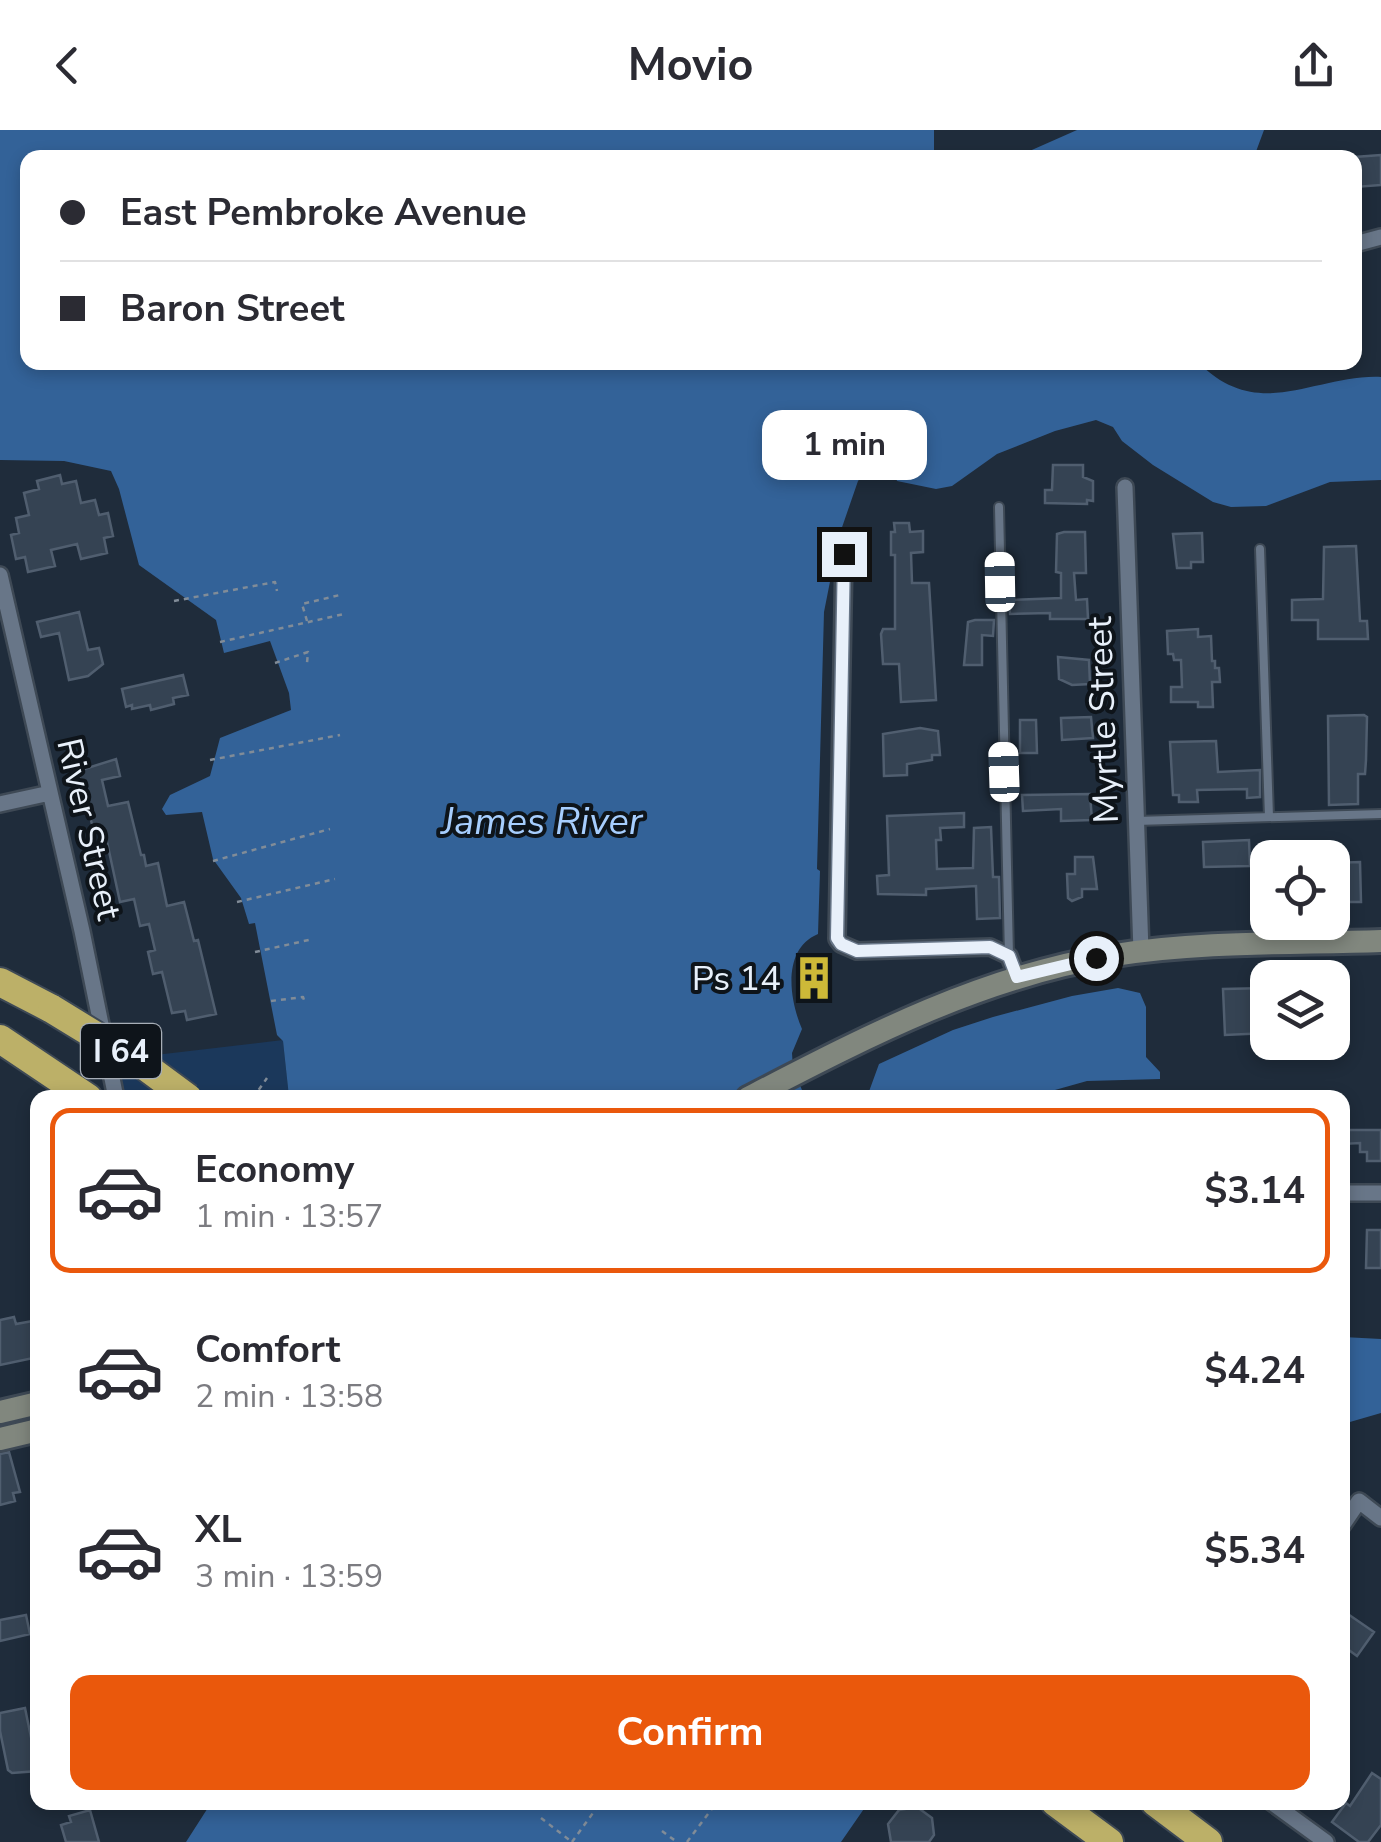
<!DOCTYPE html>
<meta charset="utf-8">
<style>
:root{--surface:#fff;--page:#f7f7f7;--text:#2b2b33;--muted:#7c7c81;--line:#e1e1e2;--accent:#ea580c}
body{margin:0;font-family:"Nunito Sans",sans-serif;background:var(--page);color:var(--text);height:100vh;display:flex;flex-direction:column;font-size:38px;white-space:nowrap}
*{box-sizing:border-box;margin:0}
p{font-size:32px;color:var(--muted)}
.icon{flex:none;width:55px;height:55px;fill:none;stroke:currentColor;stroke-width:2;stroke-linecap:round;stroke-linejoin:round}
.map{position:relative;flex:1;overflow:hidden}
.drawer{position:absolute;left:30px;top:960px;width:1320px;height:720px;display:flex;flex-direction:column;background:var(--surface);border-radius:20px;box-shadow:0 5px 15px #0003}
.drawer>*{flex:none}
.hud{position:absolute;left:20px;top:20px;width:1342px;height:220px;border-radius:20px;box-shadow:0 5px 15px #0003;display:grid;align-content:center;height:220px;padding:0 40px;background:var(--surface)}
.tools{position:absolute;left:1250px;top:710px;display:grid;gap:20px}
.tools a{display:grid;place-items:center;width:100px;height:100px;border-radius:20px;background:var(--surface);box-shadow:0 5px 15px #0003;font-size:50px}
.end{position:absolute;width:45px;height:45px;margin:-22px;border:12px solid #e8f0fa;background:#111;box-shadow:0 0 0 5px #111}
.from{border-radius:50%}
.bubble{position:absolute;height:70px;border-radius:20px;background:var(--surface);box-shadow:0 5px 15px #0003;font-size:32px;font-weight:700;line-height:70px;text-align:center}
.car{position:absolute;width:30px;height:60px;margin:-30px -15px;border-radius:12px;box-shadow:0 0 8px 2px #0007;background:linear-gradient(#fff 24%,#345 0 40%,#fff 0 76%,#345 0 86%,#fff 0)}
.hud b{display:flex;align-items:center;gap:35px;height:95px;font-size:38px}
.hud b+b{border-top:2px solid var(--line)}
.hud i{width:25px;height:25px;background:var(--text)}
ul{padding:18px 0 0;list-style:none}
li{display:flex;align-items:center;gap:30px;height:165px;margin:0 20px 15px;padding:0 20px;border:5px solid transparent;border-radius:20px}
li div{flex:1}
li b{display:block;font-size:38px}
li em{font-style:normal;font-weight:700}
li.on{border-color:var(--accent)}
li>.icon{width:90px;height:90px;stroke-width:1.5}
.action{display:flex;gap:20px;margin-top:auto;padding:20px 40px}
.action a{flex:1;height:115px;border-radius:20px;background:var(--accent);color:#fff;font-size:40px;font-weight:700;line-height:115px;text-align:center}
header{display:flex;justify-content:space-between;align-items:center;height:130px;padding:0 40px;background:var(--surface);font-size:45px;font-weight:700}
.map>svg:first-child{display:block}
.green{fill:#1b385b}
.water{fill:#336298}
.building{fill:#354353;stroke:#505e6f;stroke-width:2.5}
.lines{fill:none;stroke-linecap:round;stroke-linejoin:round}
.service-casing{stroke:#3e4955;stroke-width:12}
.minor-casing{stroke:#3e4955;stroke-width:20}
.secondary-casing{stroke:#3e4955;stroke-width:28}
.motorway-casing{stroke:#3e4955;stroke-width:32}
.path{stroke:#818c98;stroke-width:2.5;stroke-dasharray:5 5;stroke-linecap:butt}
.service{stroke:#687688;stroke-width:8}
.minor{stroke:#687688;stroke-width:15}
.secondary{stroke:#81877e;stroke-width:22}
.motorway{stroke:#bcb068;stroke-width:28}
.motorway-bridge-casing{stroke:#3e4955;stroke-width:32;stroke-linecap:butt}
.motorway-bridge{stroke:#bcb068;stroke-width:28}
.route{stroke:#e8f0fa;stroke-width:12}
.labels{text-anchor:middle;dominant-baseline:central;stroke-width:8;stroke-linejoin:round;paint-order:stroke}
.shield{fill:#0e141a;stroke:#a7aeb7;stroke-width:2.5}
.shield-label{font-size:32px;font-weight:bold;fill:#e8f0fa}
.street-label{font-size:35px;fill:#e8f0fa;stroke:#0e141a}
.poi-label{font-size:35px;fill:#e8f0fa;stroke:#0e141a;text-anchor:end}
.water-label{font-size:38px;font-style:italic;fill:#a7cefe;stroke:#0e141a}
</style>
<header><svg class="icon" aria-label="back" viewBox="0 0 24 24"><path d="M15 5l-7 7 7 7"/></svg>Movio<svg class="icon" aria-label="share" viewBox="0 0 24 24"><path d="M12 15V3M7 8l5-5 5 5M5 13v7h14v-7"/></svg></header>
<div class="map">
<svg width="1381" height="1712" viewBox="0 0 1381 1712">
<rect width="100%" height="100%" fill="#1f2c3b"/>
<!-- green -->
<path class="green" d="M283 910 289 967H113L104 931Z"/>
<!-- water -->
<path class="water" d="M0 0H934V28H28V232H1198C1259 294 1315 244 1381 247V350L1330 352 1266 376 1231 377 1213 372 1153 335 1122 311 1113 297 1096 290 1055 301 997 324 952 356 936 359 897 351 893 339C878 339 868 338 858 351L839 406 824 482 817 739 820 741 818 804C782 819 789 869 802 899L792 923 793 939 805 967H289L283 911 277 905 255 793 249 794 241 768 213 729 202 682 166 685 162 679 170 665 210 646 220 608 291 580 289 563 270 511 224 523 216 490 139 435 119 359 111 341 64 331 0 330Z
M1077 0H1264L1254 27H1016Z
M1118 858 1140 863 1146 877V927L1160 942V949L1087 951 1030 967H867L879 934 953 900 993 887 1072 866Z
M1343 1207 1381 1209V1283L1343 1294Z
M211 1673V1672L868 1673 841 1712H186Z"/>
<!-- building -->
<path class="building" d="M1381 25V55L1355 57V27Z
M1053 335H1083V347L1093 351V371L1087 370V374L1045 373V360H1052Z
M60 345 62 354 76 351 81 373 95 370 99 385 108 383 113 406 104 408 107 423 81 429 77 414 51 420 55 436 28 442 25 427 16 429 11 405 19 403 16 388 29 385 24 363 39 359 37 351Z
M894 393H909L910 402 923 401V422L911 423 912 453H929L936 570 901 572 899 534H883L881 504 883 499H895V425H891V402H895Z
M1064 402H1085L1086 443H1074L1076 470 1087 469 1088 489H1050V483L1010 484 1009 470 1061 468V443L1056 442 1057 404Z
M1202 403 1203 432H1191V438H1177L1173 404Z
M1356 416 1360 491H1367L1368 509H1318V490H1292V470L1323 469 1324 417Z
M79 482 88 520 99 518 103 534 88 546 69 550 59 503 41 507 37 492Z
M975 490H994L993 506 982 505V535H964L968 492Z
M1198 499V507L1211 506 1212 531H1215V538H1219L1220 552H1212L1213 577H1198V572H1171V557H1182L1181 530H1174L1173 524H1168L1167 501Z
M1058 527 1089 530 1090 554 1072 555 1059 549Z
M183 545 188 565 173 568 174 574 151 580 150 575 132 579V575L126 577 122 559Z
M1364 585 1367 587 1366 630 1365 644H1358V674L1329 675 1328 586Z
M1091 587 1093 608 1062 610 1061 588Z
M1020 590H1036L1037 623H1020Z
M920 598 938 601 940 625H932V630L907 634V645L884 646 883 604Z
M1216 611 1218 642 1260 640V667L1247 668V659L1197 660 1198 672H1179V665H1173L1170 612Z
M116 629 120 646 102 650 108 676 128 672 141 725H144L146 736 158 733 167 776 184 772 194 811 198 810 216 884 187 890 185 881 172 883 162 842 153 844 148 822 155 820 149 794 140 796 134 769 120 772 104 698H93L78 641Z
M1090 664 1092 690 1061 691V679L1023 681 1022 665Z
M964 683V697L940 698 941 710H936L937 739 973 738 974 698 991 697 993 747H999L1000 788 977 789 976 756 926 759V765L878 764 877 746 889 745 887 686Z
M1249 710 1250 736 1204 737 1203 712Z
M1075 727H1093L1097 759H1082V767L1072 771 1068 768 1067 744H1075Z
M1360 732 1361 772H1332V733Z
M1268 858V903L1225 905 1223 859Z
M1342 1000H1381V1031H1367V1022H1360V1013L1342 1014Z
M1367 1100H1381V1138H1366Z
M14 1187 16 1194 38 1190V1227L0 1235V1190Z
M9 1322 20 1362 13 1363 15 1371 0 1375V1324Z
M1342 1480 1374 1502 1357 1526 1342 1515Z
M26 1485 30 1504 0 1511V1490Z
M25 1578 33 1617 38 1616V1641L12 1643 8 1640 0 1601V1583Z
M1372 1643 1381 1649V1695L1368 1712H1359L1332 1692 1346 1673 1350 1676Z
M917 1677 932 1688 934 1705 929 1712H891L888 1694 899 1680Z
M90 1680 99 1712H66L61 1695 71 1692 69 1686Z"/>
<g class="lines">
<!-- service casing -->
<g class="service-casing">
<path id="service" d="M999 377 1009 826
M1260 419 1269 687
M1136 691 1381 684"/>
</g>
<!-- minor casing -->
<g class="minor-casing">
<path id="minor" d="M1355 114 1381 107
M1125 357 1141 821
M844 424 837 809 841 814 857 821 990 817 1009 826 1017 847
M0 445 82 801 116 968
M0 674 50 663
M1342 1063H1381
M1342 1396 1359 1371 1381 1388
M1271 1672 1326 1712"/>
</g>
<!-- secondary casing -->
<g class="secondary-casing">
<path id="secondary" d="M748 968C866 907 982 846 1115 825 1202 811 1293 814 1381 811
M0 1282 38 1273
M0 1309 38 1300"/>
</g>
<!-- motorway casing -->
<g class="motorway-casing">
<path id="motorway" d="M0 852 52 879
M0 909 88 968
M1055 1672 1109 1712
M1155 1672 1208 1712"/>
</g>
<!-- path -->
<path class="path" d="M174 471 275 452 277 461
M307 491 302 474 340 465
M220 512 344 484
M275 533 308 522 307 533
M210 630 340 605
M213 731 330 699
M237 772 335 749
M255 822 313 809
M271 871 303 867 304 870
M253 968 267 948
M918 1672 924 1677
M541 1688 572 1712
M662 1701 677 1712
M572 1712 598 1676 597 1672
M687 1712 717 1672"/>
<!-- service -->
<use href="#service" class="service"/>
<!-- minor -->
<use href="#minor" class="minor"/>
<!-- secondary -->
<use href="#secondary" class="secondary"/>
<!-- motorway -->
<use href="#motorway" class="motorway"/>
<!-- motorway-bridge casing -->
<g class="motorway-bridge-casing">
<path id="motorway-bridge" d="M52 879 142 934 188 968"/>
</g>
<!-- motorway-bridge -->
<use href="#motorway-bridge" class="motorway-bridge"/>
</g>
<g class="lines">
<!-- route -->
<path class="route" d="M844 424 837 808 841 814 857 821 990 817 1009 826 1017 847 1096 828"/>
</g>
<!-- icons -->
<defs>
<g id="building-bare" transform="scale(3.45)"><path d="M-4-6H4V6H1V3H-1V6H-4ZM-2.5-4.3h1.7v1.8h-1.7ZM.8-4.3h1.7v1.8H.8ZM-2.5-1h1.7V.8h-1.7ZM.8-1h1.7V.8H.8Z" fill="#cdb938" stroke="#0e141a" stroke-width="2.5" paint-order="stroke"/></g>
</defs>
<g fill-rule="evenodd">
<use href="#building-bare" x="814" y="848"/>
</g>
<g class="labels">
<!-- shield labels -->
<rect class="shield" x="81" y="894" width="80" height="54" rx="8"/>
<g class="shield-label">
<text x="121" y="921">I 64</text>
</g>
<!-- street labels -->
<g class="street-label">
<text transform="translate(1103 590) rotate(-92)">Myrtle Street</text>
<text transform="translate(89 699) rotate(77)">River Street</text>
</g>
<!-- poi labels -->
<g class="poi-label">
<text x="781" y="848">Ps 14</text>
</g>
<!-- water labels -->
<g class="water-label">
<text x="542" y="691">James River</text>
</g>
</g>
</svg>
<div class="tools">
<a><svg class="icon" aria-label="locate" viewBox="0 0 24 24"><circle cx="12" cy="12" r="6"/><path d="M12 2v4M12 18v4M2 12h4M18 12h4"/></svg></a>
<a><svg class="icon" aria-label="layers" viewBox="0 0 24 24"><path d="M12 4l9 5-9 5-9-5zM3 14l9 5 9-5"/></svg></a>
</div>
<i class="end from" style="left:1096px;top:828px"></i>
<i class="end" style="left:844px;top:424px"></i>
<div class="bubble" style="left:762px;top:280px;width:165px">1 min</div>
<i class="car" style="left:1000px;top:452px;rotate:359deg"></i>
<i class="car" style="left:1004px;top:642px;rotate:358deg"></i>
<div class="hud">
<b><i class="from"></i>East Pembroke Avenue</b>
<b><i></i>Baron Street</b>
</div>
<section class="drawer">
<ul>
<li class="on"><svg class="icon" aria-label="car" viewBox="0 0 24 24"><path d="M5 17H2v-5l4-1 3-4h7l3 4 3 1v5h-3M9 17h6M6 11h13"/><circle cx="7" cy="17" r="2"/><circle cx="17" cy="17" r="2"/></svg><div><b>Economy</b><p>1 min · 13:57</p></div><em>$3.14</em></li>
<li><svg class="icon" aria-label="car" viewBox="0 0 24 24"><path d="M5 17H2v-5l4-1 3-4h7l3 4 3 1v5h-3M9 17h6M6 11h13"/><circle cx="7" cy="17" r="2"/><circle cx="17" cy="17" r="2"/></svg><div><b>Comfort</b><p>2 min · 13:58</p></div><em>$4.24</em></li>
<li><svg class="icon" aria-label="car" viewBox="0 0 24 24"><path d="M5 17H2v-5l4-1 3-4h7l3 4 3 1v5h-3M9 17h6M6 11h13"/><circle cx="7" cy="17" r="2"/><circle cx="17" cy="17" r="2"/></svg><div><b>XL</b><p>3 min · 13:59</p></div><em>$5.34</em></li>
</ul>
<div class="action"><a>Confirm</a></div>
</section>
</div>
